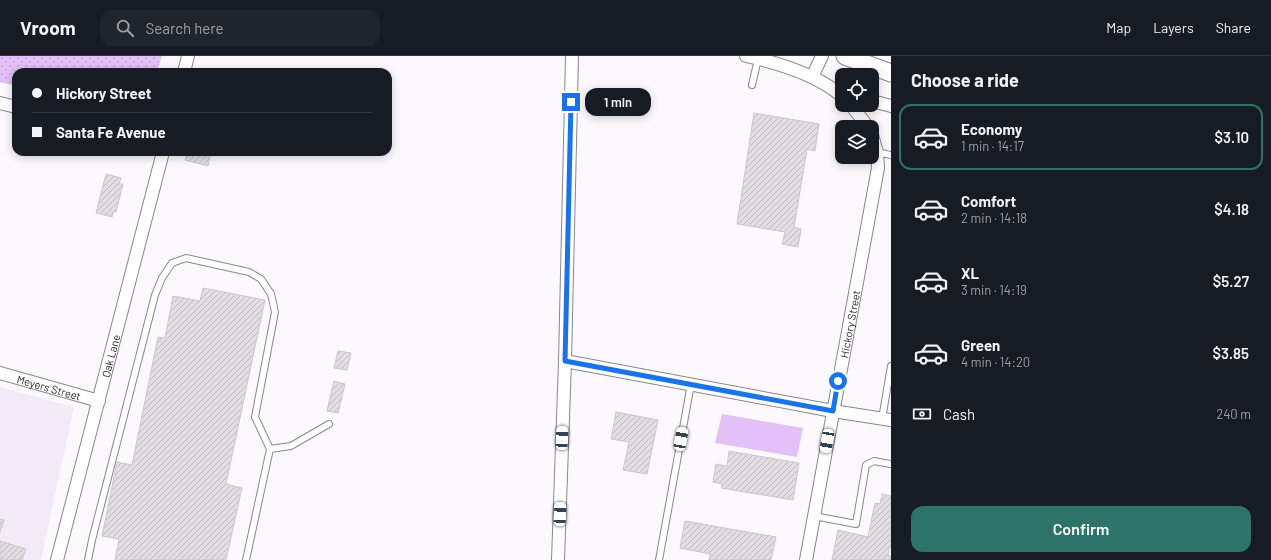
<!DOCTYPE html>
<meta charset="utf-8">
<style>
:root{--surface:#171b24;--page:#20242c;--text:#f1f3f6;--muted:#9ea1a6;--line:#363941;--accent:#2e7367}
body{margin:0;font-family:Barlow,sans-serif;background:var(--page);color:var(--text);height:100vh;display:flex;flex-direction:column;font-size:15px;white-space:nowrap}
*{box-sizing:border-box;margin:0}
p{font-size:13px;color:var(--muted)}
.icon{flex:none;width:22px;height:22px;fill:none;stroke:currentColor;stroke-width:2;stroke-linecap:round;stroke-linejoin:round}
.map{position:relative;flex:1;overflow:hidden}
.drawer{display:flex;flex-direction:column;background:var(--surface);width:380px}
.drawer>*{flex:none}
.hud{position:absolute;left:12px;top:12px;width:380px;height:88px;border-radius:12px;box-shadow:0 2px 10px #0003;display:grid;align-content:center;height:88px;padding:0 20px;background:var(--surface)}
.fabs{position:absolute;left:835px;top:12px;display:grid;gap:8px}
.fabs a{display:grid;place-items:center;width:44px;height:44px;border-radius:8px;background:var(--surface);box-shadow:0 2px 10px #0003;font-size:20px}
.end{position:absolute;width:18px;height:18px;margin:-9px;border:5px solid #1a73e8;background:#fff;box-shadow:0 0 0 2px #fff}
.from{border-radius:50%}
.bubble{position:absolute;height:28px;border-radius:12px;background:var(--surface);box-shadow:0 2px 10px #0003;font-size:13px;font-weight:600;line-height:28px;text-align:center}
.car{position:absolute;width:12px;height:24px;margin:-12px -6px;border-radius:5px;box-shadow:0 0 3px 1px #0007;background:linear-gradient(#fff 24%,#345 0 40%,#fff 0 76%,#345 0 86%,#fff 0)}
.hud b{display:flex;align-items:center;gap:14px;height:38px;font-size:15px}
.hud b+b{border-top:1px solid var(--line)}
.hud i{width:10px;height:10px;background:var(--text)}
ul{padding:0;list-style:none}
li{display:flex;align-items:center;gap:12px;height:66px;margin:0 8px 6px;padding:0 12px;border:2px solid transparent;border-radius:12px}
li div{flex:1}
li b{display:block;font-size:15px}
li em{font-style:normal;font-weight:600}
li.selected{border-color:var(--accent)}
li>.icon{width:36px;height:36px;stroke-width:1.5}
h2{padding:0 20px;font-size:18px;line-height:48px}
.pay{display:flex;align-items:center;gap:10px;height:44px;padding:0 20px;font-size:15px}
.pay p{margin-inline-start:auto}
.primary-button{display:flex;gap:8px;margin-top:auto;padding:8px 20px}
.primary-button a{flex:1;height:46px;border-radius:12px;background:var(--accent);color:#fff;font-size:16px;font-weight:600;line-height:46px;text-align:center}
header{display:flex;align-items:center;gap:24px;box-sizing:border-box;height:56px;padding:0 20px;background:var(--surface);border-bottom:1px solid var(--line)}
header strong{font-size:19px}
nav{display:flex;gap:22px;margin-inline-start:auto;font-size:14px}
.search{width:280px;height:36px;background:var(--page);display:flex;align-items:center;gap:10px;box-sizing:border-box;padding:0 14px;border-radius:12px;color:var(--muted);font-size:15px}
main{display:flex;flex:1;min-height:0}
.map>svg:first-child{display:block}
.built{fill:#f2ebf7}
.grass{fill:url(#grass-dots)}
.pitch{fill:#e3c0f7}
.building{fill:url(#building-hatch);stroke:#cac7cc}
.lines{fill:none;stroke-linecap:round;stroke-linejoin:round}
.lane-casing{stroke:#89878b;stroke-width:8}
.street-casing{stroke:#89878b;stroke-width:14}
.secondary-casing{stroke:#89878b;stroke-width:19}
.lane{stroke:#fff;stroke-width:6}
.street{stroke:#fff;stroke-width:12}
.secondary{stroke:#fff;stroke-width:17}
.route{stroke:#1a73e8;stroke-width:5}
.labels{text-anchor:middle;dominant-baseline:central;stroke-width:3;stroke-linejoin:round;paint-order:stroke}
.street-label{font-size:11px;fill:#272628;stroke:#fff}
</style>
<header>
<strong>Vroom</strong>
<div class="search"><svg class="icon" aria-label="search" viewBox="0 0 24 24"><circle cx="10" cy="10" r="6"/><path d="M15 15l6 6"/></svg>Search here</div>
<nav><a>Map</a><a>Layers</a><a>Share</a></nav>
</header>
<main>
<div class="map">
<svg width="891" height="504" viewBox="0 0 891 504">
<defs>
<pattern id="grass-dots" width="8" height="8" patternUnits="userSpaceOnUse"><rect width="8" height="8" fill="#e3c0f7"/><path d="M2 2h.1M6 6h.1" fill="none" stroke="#c3a5d4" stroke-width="1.8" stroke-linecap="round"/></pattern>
<pattern id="building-hatch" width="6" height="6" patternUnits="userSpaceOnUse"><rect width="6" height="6" fill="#e1dee3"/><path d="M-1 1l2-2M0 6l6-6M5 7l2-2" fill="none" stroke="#c1bec3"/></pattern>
</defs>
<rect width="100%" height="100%" fill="#fcf9fe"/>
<!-- built -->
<path class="built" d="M0 331 74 351 41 504H0Z"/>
<!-- grass -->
<path class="grass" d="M0 0H162L157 16H16V30L0 26Z"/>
<!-- pitch -->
<path class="pitch" d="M722 358 803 372 797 401 715 387Z"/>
<!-- building -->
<path class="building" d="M754 57 819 68 815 95 807 93 794 171 801 173 798 191 782 188 785 176 737 168Z
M187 96H211L208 110 185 104Z
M106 118 121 122 119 128H123L116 156 114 155 112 161 96 157Z
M203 232 265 244 226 428 242 432 226 504H115L119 483 102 480 117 406 132 409 158 281 165 282 173 240 200 245Z
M338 295 351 297 347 314 334 312Z
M334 325 345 328 338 357 327 355Z
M616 356 658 364 647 418 623 414 629 386 611 383Z
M729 395 799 407 793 444 721 432 722 428 713 426 716 408 727 410Z
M882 438 891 440V487L888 500H891V504H832L838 474 868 481 875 447 880 448Z
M0 463 4 464 0 476Z
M685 465 776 481 771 504H709L710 498 680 492Z
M0 485 26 493 22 504H0Z"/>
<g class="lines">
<!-- lane casing -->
<g class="lane-casing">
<path id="lane" d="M752 29 758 3
M877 96 891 99
M882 363 891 310
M270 393 291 390 329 368
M814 460 856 468 866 409 874 405 891 408
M88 504 92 484 155 239 162 222 172 207 186 202 249 216 261 223 271 238 275 256 255 361 270 393 246 504
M659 504 691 328"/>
</g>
<!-- street casing -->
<g class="street-casing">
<g id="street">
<path d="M746 0C779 7 816 18 842 40"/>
<path d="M184 16 188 0"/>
<path d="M812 21 822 0"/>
<path d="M872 45 891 50"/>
<path d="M0 47 16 51"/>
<path d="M851 49 868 71"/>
<path d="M565 305 833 355 891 364"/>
<path id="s1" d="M0 317 99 345"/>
<path id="s2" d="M57 504 163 96"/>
<path d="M558 504 565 305 572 0"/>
<path id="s3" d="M806 504 878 112 877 96 872 79"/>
</g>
</g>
<!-- secondary casing -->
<g class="secondary-casing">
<path id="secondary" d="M845 0 891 17"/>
</g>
<!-- lane -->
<use href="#lane" class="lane"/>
<!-- street -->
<use href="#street" class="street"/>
<!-- secondary -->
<use href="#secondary" class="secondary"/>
</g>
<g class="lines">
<!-- route -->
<path class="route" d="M571 46 565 305 833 355 838 325"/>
</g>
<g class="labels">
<!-- street labels -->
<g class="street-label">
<text stroke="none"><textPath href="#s3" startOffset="240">Hickory Street</textPath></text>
<text stroke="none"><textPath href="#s2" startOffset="211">Oak Lane</textPath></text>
<text stroke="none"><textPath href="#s1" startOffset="51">Meyers Street</textPath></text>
</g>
</g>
</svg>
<div class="fabs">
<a><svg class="icon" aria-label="locate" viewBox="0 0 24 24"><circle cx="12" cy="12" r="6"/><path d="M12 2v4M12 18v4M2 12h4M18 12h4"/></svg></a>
<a><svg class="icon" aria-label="layers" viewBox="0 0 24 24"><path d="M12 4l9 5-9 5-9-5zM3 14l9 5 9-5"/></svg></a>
</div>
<i class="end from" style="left:838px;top:325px"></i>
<i class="end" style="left:571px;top:46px"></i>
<div class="bubble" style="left:585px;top:32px;width:66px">1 min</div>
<i class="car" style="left:562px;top:382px;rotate:2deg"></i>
<i class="car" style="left:681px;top:383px;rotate:10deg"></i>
<i class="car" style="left:827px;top:385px;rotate:190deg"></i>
<i class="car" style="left:560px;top:458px;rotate:2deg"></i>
<div class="hud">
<b><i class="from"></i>Hickory Street</b>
<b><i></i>Santa Fe Avenue</b>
</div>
</div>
<section class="drawer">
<h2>Choose a ride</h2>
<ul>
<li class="selected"><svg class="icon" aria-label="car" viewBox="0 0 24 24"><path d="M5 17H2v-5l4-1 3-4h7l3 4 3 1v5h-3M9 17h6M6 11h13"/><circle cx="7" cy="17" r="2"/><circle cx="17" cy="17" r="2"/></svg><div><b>Economy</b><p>1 min · 14:17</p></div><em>$3.10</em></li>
<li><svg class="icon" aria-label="car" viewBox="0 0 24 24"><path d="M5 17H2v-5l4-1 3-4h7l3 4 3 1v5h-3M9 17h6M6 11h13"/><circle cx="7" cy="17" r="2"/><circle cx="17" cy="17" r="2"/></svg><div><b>Comfort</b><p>2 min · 14:18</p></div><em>$4.18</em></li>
<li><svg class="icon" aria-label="car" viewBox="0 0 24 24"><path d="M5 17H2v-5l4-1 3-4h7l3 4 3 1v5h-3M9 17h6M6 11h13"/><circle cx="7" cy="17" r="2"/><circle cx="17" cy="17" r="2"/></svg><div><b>XL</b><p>3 min · 14:19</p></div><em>$5.27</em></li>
<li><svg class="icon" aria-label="car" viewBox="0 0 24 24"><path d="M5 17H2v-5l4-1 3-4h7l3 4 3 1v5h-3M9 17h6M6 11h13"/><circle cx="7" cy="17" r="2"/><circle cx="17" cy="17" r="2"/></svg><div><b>Green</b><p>4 min · 14:20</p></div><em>$3.85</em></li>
</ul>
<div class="pay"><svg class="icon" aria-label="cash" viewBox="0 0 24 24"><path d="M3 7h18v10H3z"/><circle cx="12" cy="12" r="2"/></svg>Cash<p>240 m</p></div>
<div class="primary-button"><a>Confirm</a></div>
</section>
</main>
